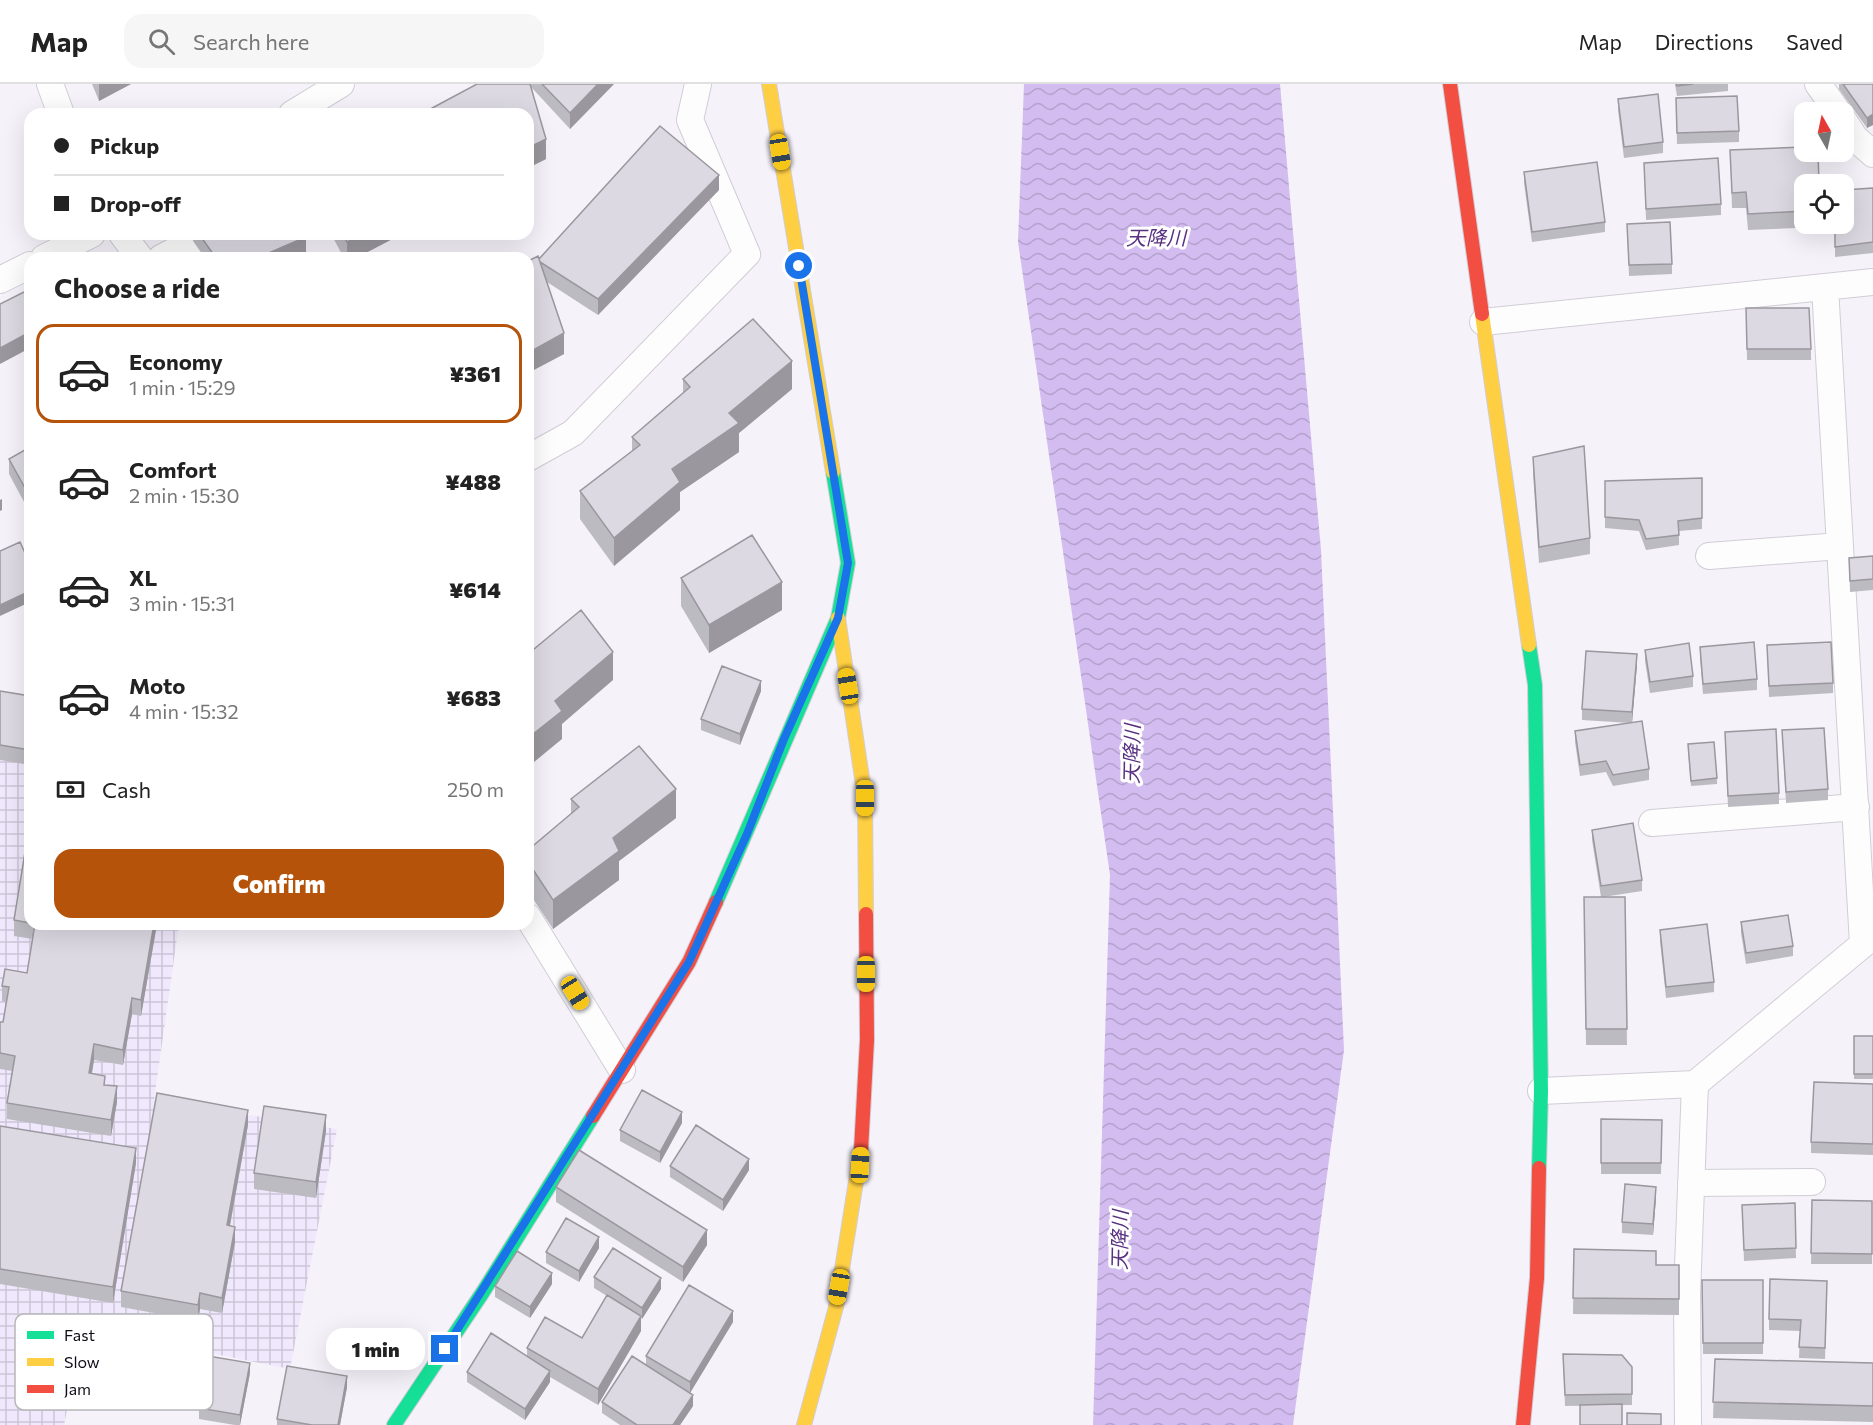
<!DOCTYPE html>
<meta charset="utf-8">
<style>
:root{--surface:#fff;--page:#f6f6f6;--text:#222;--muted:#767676;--line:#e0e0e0;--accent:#b45309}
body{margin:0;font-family:Commissioner,"Noto Sans JP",sans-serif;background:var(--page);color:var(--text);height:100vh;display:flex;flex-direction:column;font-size:22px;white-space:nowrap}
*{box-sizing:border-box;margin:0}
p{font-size:20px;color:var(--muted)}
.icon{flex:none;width:33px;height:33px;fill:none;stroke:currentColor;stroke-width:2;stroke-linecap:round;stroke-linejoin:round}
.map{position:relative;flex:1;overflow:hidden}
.details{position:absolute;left:24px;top:168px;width:510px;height:678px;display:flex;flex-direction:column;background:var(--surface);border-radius:18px;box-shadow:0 6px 24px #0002}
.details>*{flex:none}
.guide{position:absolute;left:24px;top:24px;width:510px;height:132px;border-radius:18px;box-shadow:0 6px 24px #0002;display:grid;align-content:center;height:132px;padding:0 30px;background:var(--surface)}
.needle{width:39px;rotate:351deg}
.fabs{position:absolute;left:1794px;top:18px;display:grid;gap:12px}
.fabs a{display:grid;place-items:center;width:60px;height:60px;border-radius:12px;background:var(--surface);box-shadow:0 6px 24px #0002;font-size:30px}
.end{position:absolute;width:27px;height:27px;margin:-14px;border:8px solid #1a73e8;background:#fff;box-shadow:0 0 0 3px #fff}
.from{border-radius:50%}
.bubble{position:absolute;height:42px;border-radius:18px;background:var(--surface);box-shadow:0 6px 24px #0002;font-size:20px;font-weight:800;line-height:42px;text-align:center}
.car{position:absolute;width:18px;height:36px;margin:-18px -9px;border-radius:8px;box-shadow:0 0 4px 2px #0007;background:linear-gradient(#f5c518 24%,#345 0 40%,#f5c518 0 76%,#345 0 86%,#f5c518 0)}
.guide b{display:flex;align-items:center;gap:21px;height:57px;font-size:22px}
.guide b+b{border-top:2px solid var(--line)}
.guide i{width:15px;height:15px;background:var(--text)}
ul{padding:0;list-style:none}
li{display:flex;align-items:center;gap:18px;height:99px;margin:0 12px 9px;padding:0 18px;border:3px solid transparent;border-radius:18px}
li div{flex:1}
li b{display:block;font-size:22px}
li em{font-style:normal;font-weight:800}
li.on{border-color:var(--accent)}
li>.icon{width:54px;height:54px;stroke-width:1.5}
h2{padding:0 30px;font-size:27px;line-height:72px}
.pay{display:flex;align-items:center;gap:15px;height:66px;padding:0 30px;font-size:22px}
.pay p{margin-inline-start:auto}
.primary-button{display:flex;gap:12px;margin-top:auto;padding:12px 30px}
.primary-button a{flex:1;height:69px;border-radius:18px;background:var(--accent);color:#fff;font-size:24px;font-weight:800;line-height:69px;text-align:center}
header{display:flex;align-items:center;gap:36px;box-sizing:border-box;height:84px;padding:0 30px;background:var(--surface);border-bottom:2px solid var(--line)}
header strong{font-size:28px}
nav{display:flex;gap:33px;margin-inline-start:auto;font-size:21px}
.search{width:420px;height:54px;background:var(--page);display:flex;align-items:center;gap:15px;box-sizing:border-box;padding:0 21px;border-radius:18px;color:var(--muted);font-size:22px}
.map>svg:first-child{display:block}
.industrial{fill:url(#industrial-grid)}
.water{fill:url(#water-waves)}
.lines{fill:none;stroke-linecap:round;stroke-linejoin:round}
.street-casing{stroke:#d1cdd6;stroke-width:28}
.fast-casing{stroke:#d1cdd6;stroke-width:16}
.slow-casing{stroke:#d1cdd6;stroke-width:16}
.jam-casing{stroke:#d1cdd6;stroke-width:16}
.street{stroke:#fefdfe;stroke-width:26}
.fast{stroke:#16e098;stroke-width:14}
.slow{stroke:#ffcf43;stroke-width:14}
.jam{stroke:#f24e42;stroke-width:14}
.wall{fill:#bdbbc2}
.shaded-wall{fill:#9a989e}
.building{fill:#dcd9e2;stroke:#9a989e;stroke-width:1.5}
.route{stroke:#1a73e8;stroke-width:8}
.labels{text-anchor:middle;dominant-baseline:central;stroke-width:6;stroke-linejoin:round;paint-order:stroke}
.water-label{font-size:20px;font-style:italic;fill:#583181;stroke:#fff}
.key{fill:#fff;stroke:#b7b6b9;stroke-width:1.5}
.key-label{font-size:16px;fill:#100c16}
</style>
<header>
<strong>Map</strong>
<div class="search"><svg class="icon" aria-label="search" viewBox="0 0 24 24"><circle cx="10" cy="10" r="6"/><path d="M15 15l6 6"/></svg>Search here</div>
<nav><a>Map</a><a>Directions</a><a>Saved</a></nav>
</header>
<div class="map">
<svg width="1873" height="1341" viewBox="0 0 1873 1341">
<defs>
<pattern id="industrial-grid" width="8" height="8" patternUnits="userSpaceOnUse" patternTransform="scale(1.5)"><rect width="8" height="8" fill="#f0e8fc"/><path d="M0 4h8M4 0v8" fill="none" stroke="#cdc6d7"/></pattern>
<pattern id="water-waves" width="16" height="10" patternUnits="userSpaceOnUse" patternTransform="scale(1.5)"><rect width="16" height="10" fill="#d3bdf0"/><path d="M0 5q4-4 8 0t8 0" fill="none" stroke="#b4a1cd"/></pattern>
</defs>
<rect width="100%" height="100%" fill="#f5f2f9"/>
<!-- industrial -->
<path class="industrial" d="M0 618 30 623V840H179L154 1016 337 1045 290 1285 84 1244 64 1341H0Z"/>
<!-- water -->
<path class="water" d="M1024 0H1280L1321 466 1344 966 1293 1341H1093L1110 791 1018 158Z"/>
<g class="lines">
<!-- street casing -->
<g class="street-casing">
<path id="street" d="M50 0 61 30
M1818 0 1838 28
M292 30 341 0
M1844 37 1855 54 1873 70
M122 150 140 174
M44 174 92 150
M161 174 207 150
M0 196 30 181
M1825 203 1863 860
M1483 238 1873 198
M528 374 573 349 747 170 690 36 698 0
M1709 472 1840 462
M1652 739 1856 723
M528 833 622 986
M1541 1007 1695 1000 1873 852
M1691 1099 1812 1098
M1688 1341 1687 1209 1695 1000"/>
</g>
<!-- fast casing -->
<g class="fast-casing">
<path id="fast" d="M1529 561 1535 601 1541 1007 1539 1084
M716 818 838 534 848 479 833 388
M394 1341 483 1208 593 1032"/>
</g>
<!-- slow casing -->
<g class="slow-casing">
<path id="slow" d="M769 0 833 388
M1482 230 1529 561
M838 534 865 714 866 830
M804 1341 836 1223 861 1066"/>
</g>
<!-- jam casing -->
<g class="jam-casing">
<path id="jam" d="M1450 0 1482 230
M593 1032 689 878 716 818
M861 1066 867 956 866 830
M1523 1341 1537 1194 1539 1084"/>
</g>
<!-- street -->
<use href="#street" class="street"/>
<!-- fast -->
<use href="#fast" class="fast"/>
<!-- slow -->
<use href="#slow" class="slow"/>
<!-- jam -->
<use href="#jam" class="jam"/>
</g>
<!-- wall -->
<path class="wall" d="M92 0H131L99 17Z
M477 0H614L570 45 532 4 546 75 528 84V30Z
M1675 0H1728V7L1677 12Z
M1839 0H1873L1867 44 1839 5Z
M1676 14 1739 47V58L1677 60Z
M1618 15 1663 58V69L1624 74 1618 26Z
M1730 66 1804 100V140H1820V143L1748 146 1746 124H1732Z
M1644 79 1721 120V131L1646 136Z
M1524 88 1605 138V148L1532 158 1524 99Z
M1873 104V169L1835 173V140Z
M719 106 598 231 547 198 564 270 528 289V177L539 175Z
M1627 140 1672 180V190L1629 192Z
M193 150H305L306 169 295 174H205L193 157Z
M331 150H402L356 174H344Z
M1746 224 1811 265V276H1747Z
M683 295 792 305 739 349V368L680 408V426L614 482 580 435V407L632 367V353L683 310Z
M30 363V429L9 390V375Z
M1533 373 1590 454V470L1539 479 1533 389Z
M1702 394V445L1679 447V461L1646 466 1639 447 1605 444V397Z
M1873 472V506L1850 508 1849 474Z
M681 494 782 526 709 569 681 522Z
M1767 561 1833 599V609L1769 613Z
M1700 563 1757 595V606L1703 610 1700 574Z
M1645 566 1693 592V603L1650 609 1645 577Z
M1637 581 1632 638 1649 685V696L1613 702 1606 688 1580 692 1575 658V647L1630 639 1582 636V625Z
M0 607 30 612V681L0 676Z
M761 607 740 661 701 646V635Z
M1782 646 1828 705V716L1786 719Z
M1725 648 1779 709V720L1728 723Z
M1688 666 1717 694V700L1691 702Z
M571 715 676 734 619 777V796L553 845 528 807V766L571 731Z
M1592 746 1642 796V807L1603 813H1625L1627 961H1586L1584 813H1601L1592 756Z
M30 763V840H157L141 932 132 930 123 981 94 976 92 990 105 1001 117 1018 111 1052 7 1035V1019L12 987 0 985V938H3L6 918 2 917V902L27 889 33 855 14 852V836Z
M1741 838 1793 862V872L1746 880 1741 849Z
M1660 846 1714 898V908L1666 914 1660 857Z
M1854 952H1873V995H1854Z
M1873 1000V1071L1811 1069V1058Z
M1601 1035 1662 1036 1661 1090H1601Z
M682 1039 660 1079 620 1057V1046Z
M248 1041 230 1142 235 1158 222 1229 200 1225 198 1237 121 1223V1207Z
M0 1042 136 1079 113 1219 0 1200Z
M326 1047 316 1114 254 1105V1089Z
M670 1082 749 1086 723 1127 670 1093Z
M556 1103 707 1161 683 1198 556 1118Z
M1656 1114 1653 1151 1622 1149V1138Z
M1812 1116 1872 1117V1180H1811Z
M1795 1119 1796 1174 1744 1177 1742 1121Z
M599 1164 579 1198 546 1179V1168Z
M1574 1165 1656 1181H1679V1231L1573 1230Z
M594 1193 661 1205 642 1235 641 1234V1247L598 1321 550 1293V1298L525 1336 467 1298V1288L527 1272V1264L582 1254 607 1212 594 1204Z
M1702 1196H1763V1270H1703Z
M552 1200 530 1234 495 1213V1202Z
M1827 1208 1825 1275 1799 1274 1800 1247 1769 1246V1235Z
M733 1238 690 1309 678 1302 693 1322 680 1341H620L602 1329V1318L646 1281V1272Z
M1563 1270 1632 1283V1321L1565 1322Z
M1715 1275 1873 1279V1338L1713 1334Z
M250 1289 240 1341H235L199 1335V1324Z
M347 1303 340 1341H277V1335Z"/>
<!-- shaded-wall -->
<path class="shaded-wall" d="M99 0H131L99 17Z
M598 0H614L570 45V29Z
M1873 30V41L1867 44V34Z
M546 55V75L528 84V64Z
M719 91V106L598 231V215Z
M362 150H402L356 174H347V158Z
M306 153V169L295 174H257Z
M30 248V264L0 280V264Z
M564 249V270L528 289V269Z
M792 277V305L739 349V368L680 408V426L614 482V454L672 385 729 329Z
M2 415V426L0 427V416Z
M782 498V526L709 569V541Z
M30 507V518L0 532V521Z
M613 568V596L562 640V655L528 683V654L555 617Z
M1637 570V581L1632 639V628Z
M761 597V607L740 661V650Z
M676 705V734L619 777V796L553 845V816L613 754Z
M154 840H157L141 932V916Z
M132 914V930L123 981V966Z
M94 960V976L89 1005V989Z
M117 1002V1018L111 1052V1036Z
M248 1026V1041L227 1157V1141Z
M682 1028V1039L660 1079V1068Z
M326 1031V1047L316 1114V1098Z
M136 1064V1079L113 1219V1203Z
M749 1075V1086L723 1127V1116Z
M1656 1103V1114L1653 1151V1140Z
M235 1143V1158L222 1229V1214Z
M707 1146V1161L683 1198V1183Z
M599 1153V1164L579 1198V1187Z
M552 1189V1200L530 1234V1223Z
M661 1194V1205L642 1235V1224Z
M200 1209V1225L198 1237V1221Z
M733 1227V1238L690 1309V1298Z
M641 1232V1247L598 1321V1305Z
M250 1279V1289L240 1341V1331Z
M550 1287V1298L525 1336V1325Z
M347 1292V1303L340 1341H338Z
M693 1311V1322L680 1341H673Z"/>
<!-- building -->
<path class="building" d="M477 0H530L546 55 528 64V30H421Z
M542 0H598L570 29Z
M1676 0H1693L1677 2Z
M1843 0H1873V30L1867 34Z
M1658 10 1663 58 1624 63 1618 15Z
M1737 12 1739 47 1677 49 1676 14Z
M660 42 719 91 598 215 540 178 539 175Z
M1804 63V68H1818L1819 100H1804V127L1748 130 1746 108 1732 109 1730 66Z
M1718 74 1721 120 1646 125 1644 79Z
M1597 78 1605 138 1532 148 1524 88Z
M1873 104V158L1835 163V140H1844V106Z
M1670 138 1672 180 1629 181 1627 140Z
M199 150H305L306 153 257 174H216Z
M342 150H362L347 158Z
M95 171 97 174H88Z
M538 172 564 249 528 269V177Z
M30 205V248L0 264V220Z
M1746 224H1809L1811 265H1747Z
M753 235 792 277 729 329 739 339 672 385 680 398 614 454 580 407 640 361 632 353 690 303 683 295Z
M1584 362 1590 454 1539 463 1533 373Z
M30 363V413L9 375Z
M1702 394V434L1678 437 1679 451 1646 455 1639 436 1605 433V397Z
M752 451 782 498 709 541 681 494Z
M20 458 30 480V507L0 521V467Z
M1873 472V495L1850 497 1849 474Z
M581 526 613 568 555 617 562 627 528 654V570Z
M1754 558 1757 595 1703 600 1700 563Z
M1831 558 1833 599 1769 602 1767 561Z
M1689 559 1693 592 1650 598 1645 566Z
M1586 567 1637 570 1632 628 1582 625Z
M722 582 761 597 740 650 701 635Z
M0 607 30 612V666L0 661Z
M1642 637 1649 685 1613 691 1606 677 1580 681 1575 647Z
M1824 644 1828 705 1786 708 1782 646Z
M1776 645 1779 709 1728 712 1725 648Z
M1714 658 1717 694 1691 697 1688 660Z
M639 662 676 705 613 754 619 767 553 816 528 778V766L579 723 571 715Z
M1633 739 1642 796 1601 802 1592 746Z
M26 762 30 763V839L14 836Z
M1584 813H1625L1627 945H1586Z
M1788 831 1793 862 1746 869 1741 838Z
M35 840H154L141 916 132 914 123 966 94 960 89 989 105 992 104 1001 117 1002 111 1036 7 1019 15 972 0 969V938H3L9 903 2 902 5 885 27 889Z
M1707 840 1714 898 1666 903 1660 846Z
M1854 952H1873V990H1854Z
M1814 998 1873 1000V1060L1811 1058Z
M642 1006 682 1028 660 1068 620 1046Z
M157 1009 248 1026 227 1141 235 1143 222 1214 200 1209 198 1221 121 1207Z
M264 1022 326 1031 316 1098 254 1089Z
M1601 1035 1662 1036 1661 1079H1601Z
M696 1041 749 1075 723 1116 670 1082Z
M0 1042 136 1064 113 1203 0 1185Z
M579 1066 707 1146 683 1183 556 1103Z
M1625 1100 1656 1103 1653 1140 1622 1138Z
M1812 1116 1872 1117V1170L1811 1169Z
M1795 1119 1796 1164 1744 1166 1742 1121Z
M566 1134 599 1153 579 1187 546 1168Z
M613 1164 661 1194 642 1224 594 1193Z
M1574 1165 1656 1167V1181H1679V1215L1573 1214Z
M517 1167 552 1189 530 1223 495 1202Z
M1770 1195 1827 1197 1825 1264 1799 1263 1801 1236 1769 1235Z
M1702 1196H1763V1259H1703Z
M689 1201 733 1227 690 1298 646 1272Z
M607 1211 641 1232 598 1305 527 1264 545 1233 582 1254Z
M491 1249 550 1287 525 1325 467 1288Z
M1563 1270 1622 1271 1632 1283V1310L1565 1311Z
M208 1272 250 1279 240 1331 199 1324Z
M632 1272 693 1311 673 1341H637L602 1318Z
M1715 1275 1873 1279V1322L1713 1318Z
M287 1282 347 1292 338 1341H312L277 1335Z
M1622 1320V1341H1580V1321Z
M1627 1329 1661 1330V1341H1627Z"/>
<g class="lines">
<!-- route -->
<path class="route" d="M445 1265 689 878 747 750 784 655 838 534 848 479 799 182"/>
</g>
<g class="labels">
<!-- water labels -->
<g class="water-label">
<text x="1156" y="153">天降川</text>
<text transform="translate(1131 670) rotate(-89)">天降川</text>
<text transform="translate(1119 1156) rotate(-89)">天降川</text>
</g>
</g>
<!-- legend -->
<rect x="15" y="1230" width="198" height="96" rx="9" class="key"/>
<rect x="27" y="1247" width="27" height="8" fill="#16e098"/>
<rect x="27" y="1274" width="27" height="8" fill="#ffcf43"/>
<rect x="27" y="1301" width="27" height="8" fill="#f24e42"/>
<g class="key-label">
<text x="64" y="1257">Fast</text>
<text x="64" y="1284">Slow</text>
<text x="64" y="1311">Jam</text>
</g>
</svg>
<div class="fabs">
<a><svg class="needle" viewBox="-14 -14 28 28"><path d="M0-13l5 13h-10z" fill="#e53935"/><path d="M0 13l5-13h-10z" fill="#767676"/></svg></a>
<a><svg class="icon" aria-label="locate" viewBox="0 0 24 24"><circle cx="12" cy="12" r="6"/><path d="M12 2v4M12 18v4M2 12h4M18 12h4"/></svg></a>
</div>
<i class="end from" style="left:799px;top:182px"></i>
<i class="end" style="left:445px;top:1265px"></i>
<div class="bubble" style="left:326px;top:1244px;width:99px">1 min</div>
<i class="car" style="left:780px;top:68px;rotate:171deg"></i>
<i class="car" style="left:848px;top:602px;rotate:351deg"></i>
<i class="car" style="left:865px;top:714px;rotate:180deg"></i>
<i class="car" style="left:866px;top:890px;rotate:180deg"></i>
<i class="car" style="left:575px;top:909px;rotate:148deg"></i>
<i class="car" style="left:860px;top:1081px;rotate:3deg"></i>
<i class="car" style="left:839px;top:1203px;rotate:190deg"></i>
<div class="guide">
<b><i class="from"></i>Pickup</b>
<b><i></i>Drop-off</b>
</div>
<section class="details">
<h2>Choose a ride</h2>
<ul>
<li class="on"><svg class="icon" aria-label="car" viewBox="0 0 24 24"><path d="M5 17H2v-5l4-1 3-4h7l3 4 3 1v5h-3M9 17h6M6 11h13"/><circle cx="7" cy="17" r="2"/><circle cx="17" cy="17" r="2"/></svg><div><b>Economy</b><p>1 min · 15:29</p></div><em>¥361</em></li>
<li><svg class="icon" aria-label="car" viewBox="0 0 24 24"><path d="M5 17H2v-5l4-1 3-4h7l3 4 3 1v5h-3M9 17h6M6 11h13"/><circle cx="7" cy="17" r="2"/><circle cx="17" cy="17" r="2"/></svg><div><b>Comfort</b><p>2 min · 15:30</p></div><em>¥488</em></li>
<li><svg class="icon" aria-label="car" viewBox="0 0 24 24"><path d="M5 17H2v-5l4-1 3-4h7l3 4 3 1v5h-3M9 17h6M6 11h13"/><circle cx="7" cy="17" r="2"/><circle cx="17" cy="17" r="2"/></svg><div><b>XL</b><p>3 min · 15:31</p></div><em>¥614</em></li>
<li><svg class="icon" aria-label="car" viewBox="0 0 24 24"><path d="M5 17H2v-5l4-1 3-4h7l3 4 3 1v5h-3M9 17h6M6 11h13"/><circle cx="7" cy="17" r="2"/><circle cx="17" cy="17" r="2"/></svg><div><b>Moto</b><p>4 min · 15:32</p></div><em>¥683</em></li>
</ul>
<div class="pay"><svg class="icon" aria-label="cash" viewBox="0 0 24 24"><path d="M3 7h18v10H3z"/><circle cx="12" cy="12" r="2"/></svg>Cash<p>250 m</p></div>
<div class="primary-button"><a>Confirm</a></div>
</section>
</div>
